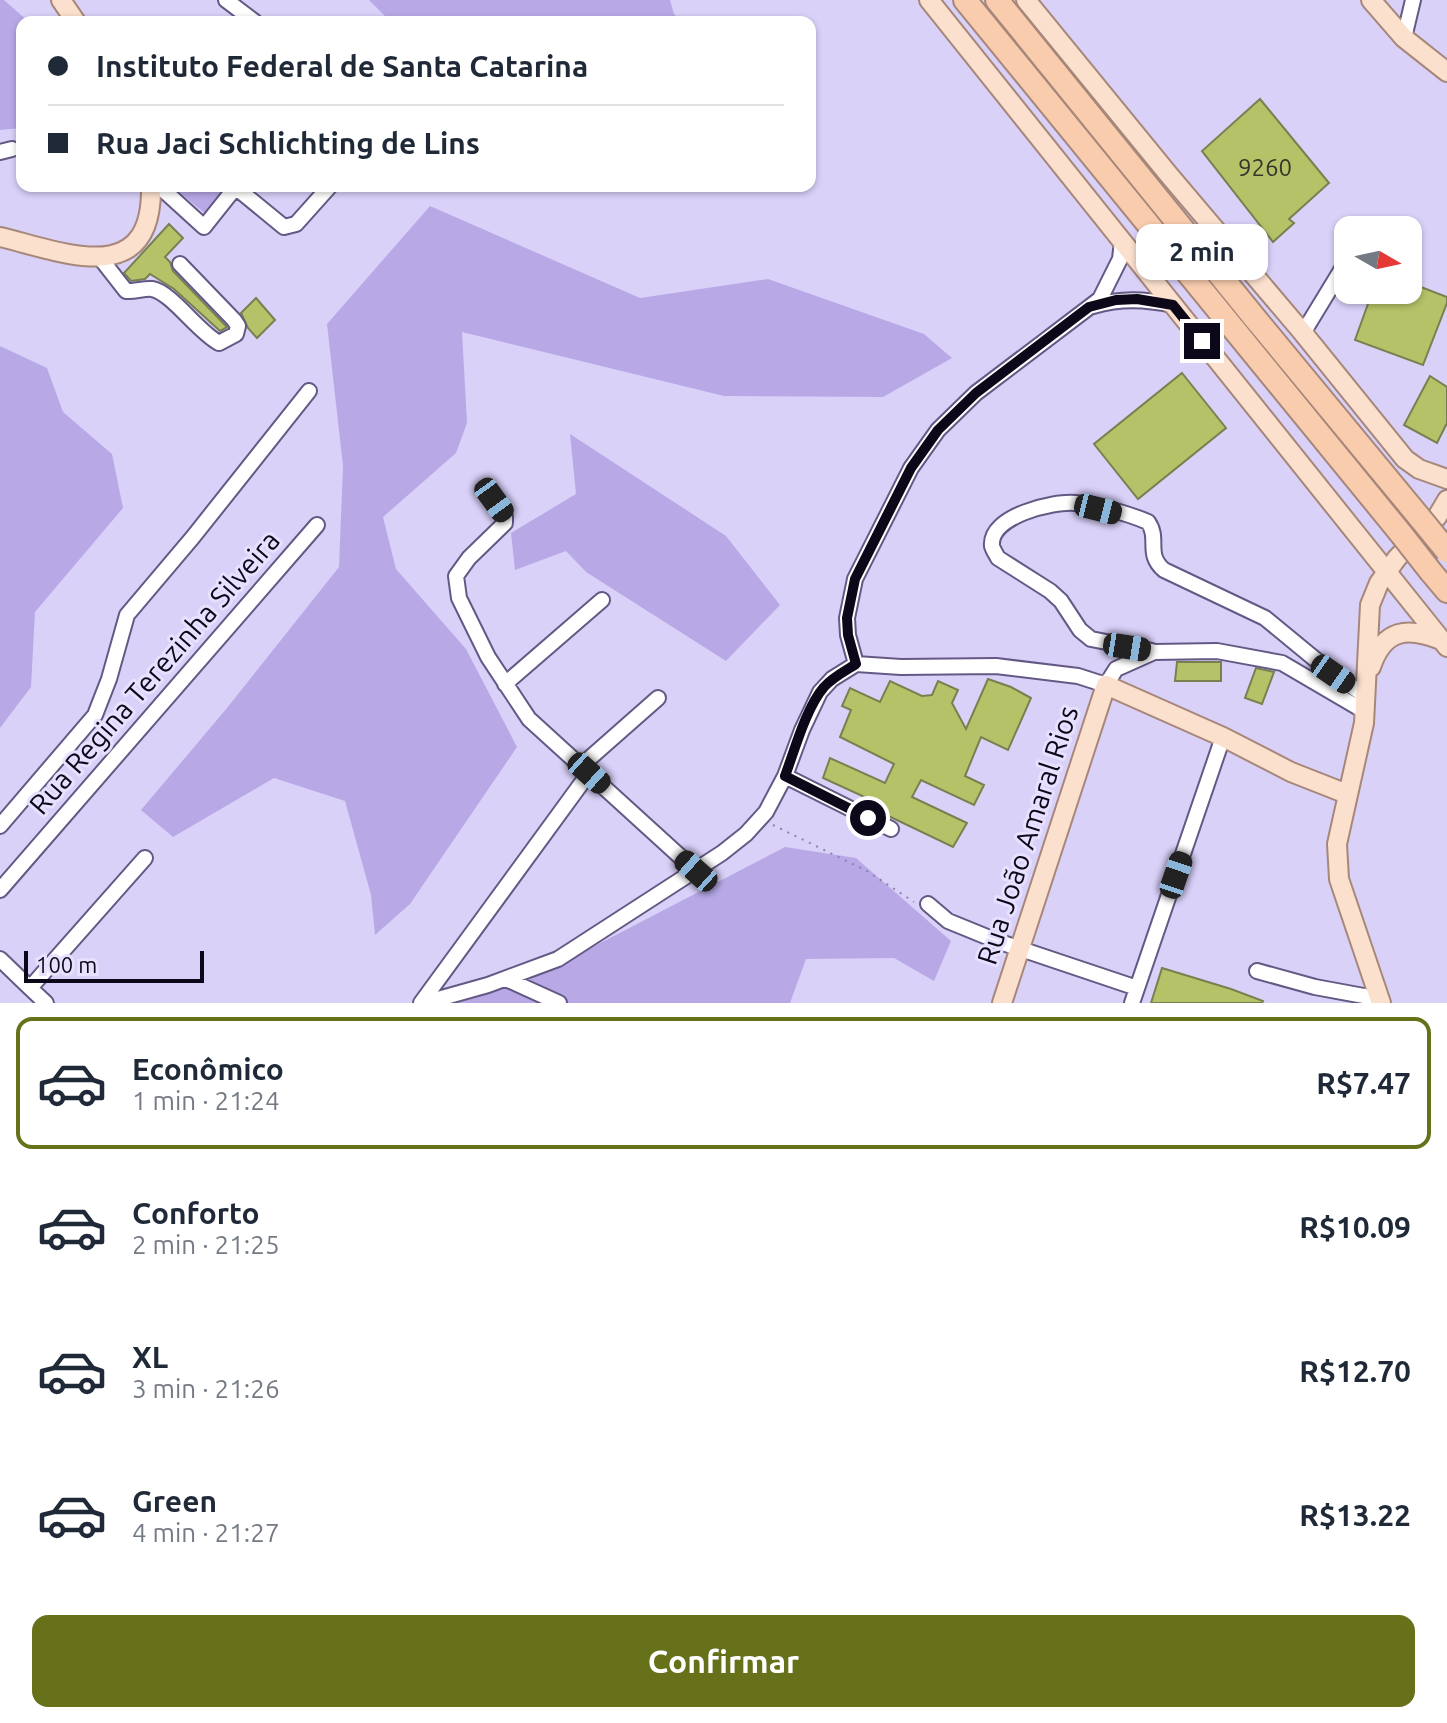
<!DOCTYPE html>
<html lang="pt">
<meta charset="utf-8">
<style>
:root{--surface:#fff;--page:#f2f2f3;--text:#1f2937;--muted:#747a83;--line:#e0e1e3;--accent:#677119}
body{margin:0;font-family:Ubuntu,sans-serif;background:var(--page);color:var(--text);height:100vh;display:flex;flex-direction:column;font-size:30px;white-space:nowrap}
*{box-sizing:border-box;margin:0}
p{font-size:26px;color:var(--muted)}
.icon{flex:none;width:44px;height:44px;fill:none;stroke:currentColor;stroke-width:2;stroke-linecap:round;stroke-linejoin:round}
.map{position:relative;height:1003px;overflow:hidden}
.drawer{display:flex;flex-direction:column;background:var(--surface);flex:1}
.drawer>*{flex:none}
.hud{position:absolute;left:16px;top:16px;width:800px;height:176px;border-radius:16px;box-shadow:0 2px 6px #0004;display:grid;align-content:center;height:176px;padding:0 32px;background:var(--surface)}
.needle{width:52px;rotate:99deg}
.controls{position:absolute;left:1334px;top:216px;display:grid;gap:16px}
.controls a{display:grid;place-items:center;width:88px;height:88px;border-radius:16px;background:var(--surface);box-shadow:0 2px 6px #0004;font-size:40px}
.scale{position:absolute;left:24px;bottom:20px;width:180px;box-sizing:border-box;padding-left:8px;border:4px solid #0d0819;border-top:0;font-size:22px;line-height:28px;white-space:nowrap;color:#0d0819;-webkit-text-stroke:6px #e7e0fe;paint-order:stroke}
.end{position:absolute;width:36px;height:36px;margin:-18px;border:10px solid #0d0819;background:#fff;box-shadow:0 0 0 4px #fff}
.from{border-radius:50%}
.bubble{position:absolute;height:56px;border-radius:16px;background:var(--surface);box-shadow:0 2px 6px #0004;font-size:26px;font-weight:700;line-height:56px;text-align:center}
.car{position:absolute;width:24px;height:48px;margin:-24px -12px;border-radius:10px;box-shadow:0 0 6px 2px #0007;background:linear-gradient(#222 24%,#8ab4d8 0 40%,#222 0 76%,#8ab4d8 0 86%,#222 0)}
.hud b{display:flex;align-items:center;gap:28px;height:76px;font-size:30px}
.hud b+b{border-top:2px solid var(--line)}
.hud i{width:20px;height:20px;background:var(--text)}
ul{padding:14px 0 0;list-style:none}
li{display:flex;align-items:center;gap:24px;height:132px;margin:0 16px 12px;padding:0 16px;border:4px solid transparent;border-radius:16px}
li div{flex:1}
li b{display:block;font-size:30px}
li em{font-style:normal;font-weight:700}
li.selected{border-color:var(--accent)}
li>.icon{width:72px;height:72px;stroke-width:1.5}
.button{display:flex;gap:16px;margin-top:auto;padding:16px 32px}
.button a{flex:1;height:92px;border-radius:16px;background:var(--accent);color:#fff;font-size:32px;font-weight:700;line-height:92px;text-align:center}
.map>svg:first-child{display:block}
.green{fill:#b8a9e6}
.building{fill:#b6c268;stroke:#798050;stroke-width:2}
.lines{fill:none;stroke-linecap:round;stroke-linejoin:round}
.minor-casing{stroke:#645984;stroke-width:18}
.major-casing{stroke:#a6877a;stroke-width:22}
.highway-casing{stroke:#a6877a;stroke-width:26}
.path{stroke:#8b84a3;stroke-width:2;stroke-dasharray:2 6;stroke-linecap:butt}
.minor{stroke:#fff;stroke-width:14}
.major{stroke:#fbe0ce;stroke-width:18}
.highway{stroke:#f9ccae;stroke-width:22}
.highway-bridge-casing{stroke:#a6877a;stroke-width:26;stroke-linecap:butt}
.highway-bridge{stroke:#f9ccae;stroke-width:22}
.route{stroke:#0d0819;stroke-width:10}
.labels{text-anchor:middle;dominant-baseline:central;stroke-width:6;stroke-linejoin:round;paint-order:stroke}
.number-label{font-size:24px;fill:#37362d}
.street-label{font-size:28px;fill:#0d0819;stroke:#e7e0fe}
</style>
<div class="map">
<svg width="1447" height="1003" viewBox="0 0 1447 1003">
<rect width="100%" height="100%" fill="#dad1f9"/>
<!-- green -->
<path class="green" d="M0 0H4L29 22H22V128L0 130Z
M369 0H670L674 14 682 22H391Z
M172 186H225L228 188 208 216Z
M430 206 640 298 768 279 924 334 952 358 883 397 724 396 462 332 467 423 456 453 383 517 396 569 466 649 517 747 410 904 375 935 371 895 345 801 274 778 173 837 141 810 227 708 339 567 343 466 327 324Z
M0 346 47 368 63 412 112 454 123 508 35 612 31 687 0 728Z
M570 434 726 536 780 605 726 661 586 572 566 551 515 570 511 533 576 494Z
M785 847 856 858 951 941 934 981 894 958 806 959 790 1003H455L531 979Z"/>
<!-- building -->
<path class="building" d="M1260 99 1329 183 1289 219 1294 223 1273 242 1202 151Z
M169 224 183 238 165 257 170 262 173 271 227 327 220 331 174 289 150 274 145 279 131 281 124 273Z
M1408 282 1447 297V303L1423 365 1355 340 1373 290H1408Z
M256 298 275 320 257 338 248 328 241 313Z
M1182 373 1226 428 1138 499 1094 444Z
M1430 376 1447 387V423L1437 443 1404 425Z
M1177 662H1221V681H1175Z
M1256 668 1274 672 1262 704 1245 698Z
M988 679 1011 687 1031 698 1008 750 981 737 965 776 984 785 974 805 921 780 912 797 967 823 953 847 878 811 882 805 823 778 830 758 885 783 894 764 840 737 851 710 842 706 850 688 880 702 890 681 922 696 932 695 938 681 958 690 952 703 966 729Z
M1162 968 1231 989 1263 1001 1262 1003H1151Z"/>
<g class="lines">
<!-- minor casing -->
<g class="minor-casing">
<path id="minor" d="M226 0 255 22
M1404 38 1413 0
M0 152 12 149
M159 186 204 227 235 188
M234 186 284 227 296 224 330 186
M101 259 126 291C135 292 144 288 152 289 171 292 198 332 219 343L236 334 238 326 234 320 180 264
M1093 306C1121 298 1145 299 1173 305
M1303 333 1348 259
M494 500 505 516V523L469 558 456 576 459 598 488 657 529 719 696 871
M1152 651 1091 639 1080 630 1061 601 1050 591 998 558C996 554 993 550 992 546 989 516 1053 501 1075 503 1097 505 1127 513 1148 522 1160 539 1145 554 1164 570L1265 618 1333 674 1367 697
M856 664 848 635 847 618 855 579 911 468 938 430 976 393 1100 299 1120 259 1122 241
M505 684 602 600
M582 765 658 698
M785 776 891 829
M0 826 95 715 109 679 127 615 193 537 309 391
M0 890 317 525
M928 904 948 921 997 941 1137 988
M0 959 30 988
M1257 971 1315 987 1380 999
M506 979 559 1003
M46 1003 30 988 145 858
M421 1003 589 773
M424 1003 488 985 558 959 722 853 746 834 766 812 785 776 802 730 820 692 832 679 856 664 901 667 996 666 1078 676 1106 685 1116 669 1154 652 1217 651 1282 663 1364 711
M1132 1003 1223 737"/>
</g>
<!-- major casing -->
<g class="major-casing">
<path id="major" d="M61 0 76 22
M929 0 1447 647
M1026 0 1169 175 1303 333 1405 459 1419 469 1447 479
M1371 0 1404 38 1447 72
M0 237C63 252 153 291 151 186
M1371 667C1384 628 1408 627 1441 640
M1002 1003 1106 685 1223 737 1291 772 1347 794
M1381 1003 1339 879 1337 844 1364 723 1370 605 1379 583 1397 558 1437 517 1447 500"/>
</g>
<!-- highway casing -->
<g class="highway-casing">
<path id="highway" d="M965 0 1402 535
M997 0 1254 317 1420 518
M1431 572 1447 591"/>
</g>
<!-- path -->
<path class="path" d="M773 825 867 871 914 902"/>
<!-- minor -->
<use href="#minor" class="minor"/>
<!-- major -->
<use href="#major" class="major"/>
<!-- highway -->
<use href="#highway" class="highway"/>
<!-- highway-bridge casing -->
<g class="highway-bridge-casing">
<path id="highway-bridge" d="M1420 518 1447 551
M1402 535 1431 572"/>
</g>
<!-- highway-bridge -->
<use href="#highway-bridge" class="highway-bridge"/>
</g>
<g class="lines">
<!-- route -->
<path class="route" d="M868 818 785 776C795 749 806 708 824 687 833 677 845 671 856 664L848 635 847 618 855 579 911 468 938 430 976 393 1089 307 1116 300 1137 299 1173 305 1202 341"/>
</g>
<g class="labels">
<!-- number labels -->
<g class="number-label">
<text x="1265" y="167">9260</text>
</g>
<!-- street labels -->
<g class="street-label">
<text transform="translate(154 672) rotate(-49)">Rua Regina Terezinha Silveira</text>
<text transform="translate(1027 835) rotate(-72)">Rua João Amaral Rios</text>
</g>
</g>
</svg>
<div class="controls">
<a><svg class="needle" viewBox="-14 -14 28 28"><path d="M0-13l5 13h-10z" fill="#e53935"/><path d="M0 13l5-13h-10z" fill="#747a83"/></svg></a>
</div>
<div class="scale">100 m</div>
<i class="end from" style="left:868px;top:818px"></i>
<i class="end" style="left:1202px;top:341px"></i>
<div class="bubble" style="left:1136px;top:224px;width:132px">2 min</div>
<i class="car" style="left:494px;top:500px;rotate:144deg"></i>
<i class="car" style="left:1098px;top:509px;rotate:104deg"></i>
<i class="car" style="left:1127px;top:647px;rotate:99deg"></i>
<i class="car" style="left:1333px;top:674px;rotate:125deg"></i>
<i class="car" style="left:589px;top:773px;rotate:132deg"></i>
<i class="car" style="left:696px;top:871px;rotate:312deg"></i>
<i class="car" style="left:1176px;top:875px;rotate:19deg"></i>
<div class="hud">
<b><i class="from"></i>Instituto Federal de Santa Catarina</b>
<b><i></i>Rua Jaci Schlichting de Lins</b>
</div>
</div>
<section class="drawer">
<ul>
<li class="selected"><svg class="icon" aria-label="car" viewBox="0 0 24 24"><path d="M5 17H2v-5l4-1 3-4h7l3 4 3 1v5h-3M9 17h6M6 11h13"/><circle cx="7" cy="17" r="2"/><circle cx="17" cy="17" r="2"/></svg><div><b>Econômico</b><p>1 min · 21:24</p></div><em>R$7.47</em></li>
<li><svg class="icon" aria-label="car" viewBox="0 0 24 24"><path d="M5 17H2v-5l4-1 3-4h7l3 4 3 1v5h-3M9 17h6M6 11h13"/><circle cx="7" cy="17" r="2"/><circle cx="17" cy="17" r="2"/></svg><div><b>Conforto</b><p>2 min · 21:25</p></div><em>R$10.09</em></li>
<li><svg class="icon" aria-label="car" viewBox="0 0 24 24"><path d="M5 17H2v-5l4-1 3-4h7l3 4 3 1v5h-3M9 17h6M6 11h13"/><circle cx="7" cy="17" r="2"/><circle cx="17" cy="17" r="2"/></svg><div><b>XL</b><p>3 min · 21:26</p></div><em>R$12.70</em></li>
<li><svg class="icon" aria-label="car" viewBox="0 0 24 24"><path d="M5 17H2v-5l4-1 3-4h7l3 4 3 1v5h-3M9 17h6M6 11h13"/><circle cx="7" cy="17" r="2"/><circle cx="17" cy="17" r="2"/></svg><div><b>Green</b><p>4 min · 21:27</p></div><em>R$13.22</em></li>
</ul>
<div class="button"><a>Confirmar</a></div>
</section>
